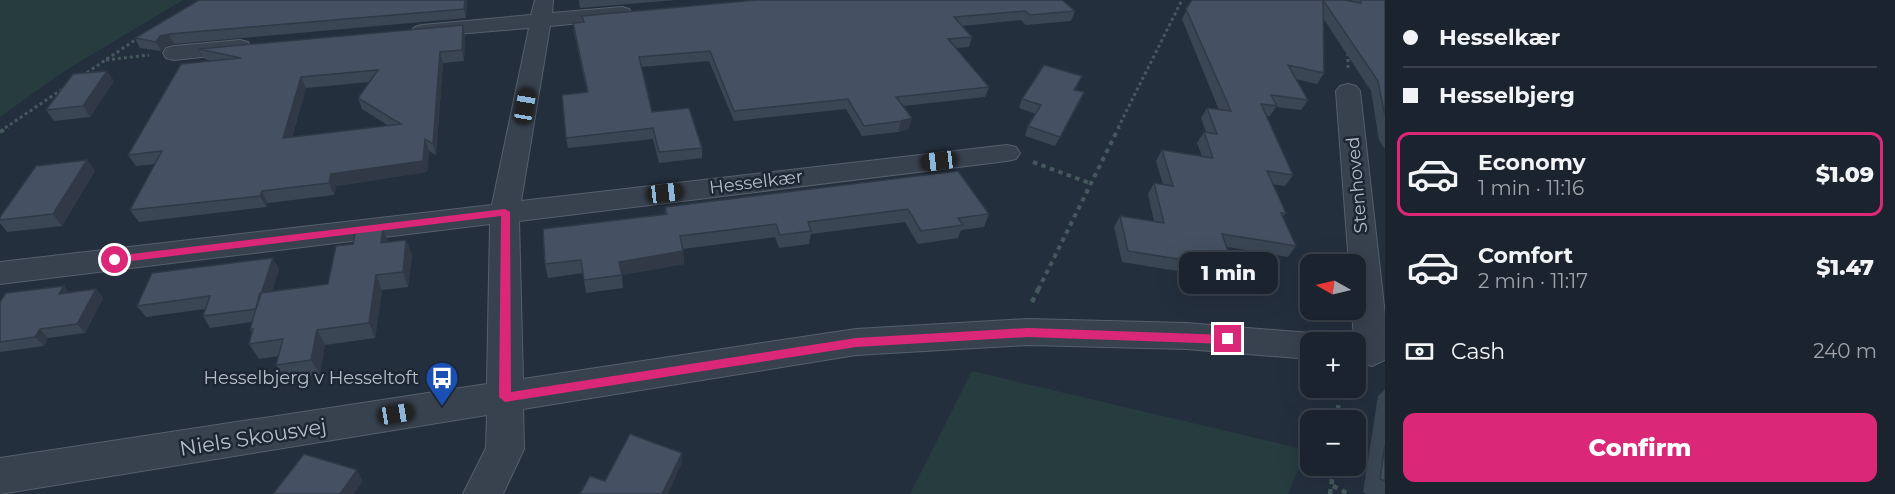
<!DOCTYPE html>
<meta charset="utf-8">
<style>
:root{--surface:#1b232e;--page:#282f3a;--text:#f1f3f6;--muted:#a0a4aa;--line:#39404a;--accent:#db2777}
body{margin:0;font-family:Montserrat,sans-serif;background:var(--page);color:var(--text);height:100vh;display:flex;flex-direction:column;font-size:22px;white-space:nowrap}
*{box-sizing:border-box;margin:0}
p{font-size:20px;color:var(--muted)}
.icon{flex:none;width:33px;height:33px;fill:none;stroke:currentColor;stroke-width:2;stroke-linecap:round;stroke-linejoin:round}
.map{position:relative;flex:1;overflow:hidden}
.side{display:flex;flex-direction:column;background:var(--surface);width:510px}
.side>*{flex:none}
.guide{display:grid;align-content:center;height:132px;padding:0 18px;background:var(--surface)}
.needle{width:39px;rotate:278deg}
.buttons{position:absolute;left:1300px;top:254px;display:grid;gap:12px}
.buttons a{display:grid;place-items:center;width:66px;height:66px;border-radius:12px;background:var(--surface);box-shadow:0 6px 24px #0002,0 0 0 2px var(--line);font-size:30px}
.end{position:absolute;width:27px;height:27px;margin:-14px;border:8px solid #db2777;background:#fff;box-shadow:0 0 0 3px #fff}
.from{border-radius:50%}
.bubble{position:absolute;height:42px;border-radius:12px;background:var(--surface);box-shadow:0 6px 24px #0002,0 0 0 2px var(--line);font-size:20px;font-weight:800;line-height:42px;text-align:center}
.car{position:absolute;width:18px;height:36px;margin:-18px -9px;border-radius:8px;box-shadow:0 0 4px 2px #0007;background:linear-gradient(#222 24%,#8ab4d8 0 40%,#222 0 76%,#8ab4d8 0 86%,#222 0)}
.guide b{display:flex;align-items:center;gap:21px;height:57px;font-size:22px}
.guide b+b{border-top:2px solid var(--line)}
.guide i{width:15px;height:15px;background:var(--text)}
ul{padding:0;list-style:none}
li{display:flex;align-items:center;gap:18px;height:84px;margin:0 12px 9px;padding:0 6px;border:3px solid transparent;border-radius:12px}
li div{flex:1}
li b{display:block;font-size:22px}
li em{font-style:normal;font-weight:800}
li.current{border-color:var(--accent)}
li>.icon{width:54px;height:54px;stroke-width:1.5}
.pay{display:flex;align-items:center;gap:15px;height:66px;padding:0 18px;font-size:22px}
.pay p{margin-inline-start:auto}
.primary-button{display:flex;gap:12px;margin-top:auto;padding:12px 18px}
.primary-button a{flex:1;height:69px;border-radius:12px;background:var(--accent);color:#fff;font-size:24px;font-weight:800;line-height:69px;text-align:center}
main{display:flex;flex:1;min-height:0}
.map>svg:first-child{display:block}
.green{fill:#263c3f}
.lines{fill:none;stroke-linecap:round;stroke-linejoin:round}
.minor-casing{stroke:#565f6c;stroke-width:2}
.path-far2{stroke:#44595c;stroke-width:3;stroke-dasharray:3 3;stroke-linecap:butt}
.path-far1{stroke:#44595c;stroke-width:4;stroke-dasharray:4.5 4.5;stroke-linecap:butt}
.path{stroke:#44595c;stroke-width:4.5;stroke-dasharray:5 5;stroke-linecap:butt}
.minor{fill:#38414e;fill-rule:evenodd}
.wall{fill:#3b4654;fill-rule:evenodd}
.shaded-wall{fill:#303945}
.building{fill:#455162;stroke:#303945;stroke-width:1.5;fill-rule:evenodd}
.route{fill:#db2777}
.labels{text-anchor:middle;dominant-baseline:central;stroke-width:5;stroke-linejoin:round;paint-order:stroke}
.street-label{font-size:18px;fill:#b4bcc9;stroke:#1d2633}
.poi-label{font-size:18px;fill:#b4bcc9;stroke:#1d2633;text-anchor:end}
.near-street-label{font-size:21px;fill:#b4bcc9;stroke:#1d2633}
</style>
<main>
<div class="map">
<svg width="1385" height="494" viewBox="0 0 1385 494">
<rect width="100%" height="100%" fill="#242f3e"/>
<!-- green -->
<path class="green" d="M0 0H183L66 70 0 117Z
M972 371 1307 450 1288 494H910Z"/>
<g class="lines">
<!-- minor casing -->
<g class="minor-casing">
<path id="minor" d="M535 0H553L552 13 622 7 629 9 632 13 629 17 622 19 550 26 521 201 1007 145 1016 147 1020 153 1016 159 1007 161 519 221 523 379 856 329 1028 319 1186 323 1311 333 1323 336 1326 342H1311V359L1186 349 1028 345 856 355 523 409 524 449 503 494H463L486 448 487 415 0 494V458L487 384 490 224 0 284V262L492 205 529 28 422 37 415 35 411 31 415 27 422 25 531 15Z
M240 40 248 42 251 47 248 52 174 60 166 58 163 53 166 48 174 46Z
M1348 84 1356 86 1360 91 1385 315V360L1372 366 1360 362 1354 342 1352 309H1356V264H1349L1336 91 1340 86Z"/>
</g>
<!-- path-far2 -->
<path class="path-far2" d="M1348 53V69
M106 60 149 55
M82 76 138 38
M5 128 64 88
M1118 128 1182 0"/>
<!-- path-far1 -->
<path class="path-far1" d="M0 132 8 127
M1033 162 1092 184
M1038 290 1119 127"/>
<!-- path -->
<path class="path" d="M1032 302 1039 288
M1337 420 1340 387
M1333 486 1349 494
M1330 494 1334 465"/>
<!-- minor -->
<use href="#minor" class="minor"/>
</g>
<!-- wall -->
<path class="wall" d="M467 0 466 18 174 44 165 46 161 51 140 48 135 38Z
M579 0H676L580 8Z
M756 0 1075 11 1071 21 1026 25 1021 20 962 26 972 37 969 47 955 48 989 87 985 97 903 106 909 129 898 132 862 136 846 109 734 121 709 61 641 67 652 112 702 148V158L659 163 653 139 568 148 566 138 587 92 574 33 573 23 583 22 582 16Z
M1192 0H1344L1353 2 1352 0H1385V149L1379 140 1371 91 1323 18 1324 73 1317 84 1296 79 1308 100 1301 110 1276 107 1270 116H1266L1293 175 1285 186 1272 184 1286 213 1283 217 1296 246 1288 257 1227 247 1234 268 1227 279 1122 262 1114 227 1120 216 1154 221 1148 194 1154 183 1163 185 1156 161 1162 150 1202 156 1197 143 1204 132H1206L1201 118 1207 108 1219 110 1182 19Z
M465 36 464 61 443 63 436 155 429 151 427 172 336 186 334 195 268 203 266 207 139 222 130 210 155 164 136 166 128 155 211 61 205 59 199 49ZM369 82 358 98 362 109 389 126 292 137 306 88Z
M114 81 90 117 54 121 46 110Z
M1078 85 1075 90 1084 92 1080 102 1055 146 1025 136 1028 126 1036 114 1019 108 1022 99Z
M87 160 95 171 62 226 7 232 0 223V217Z
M958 171 989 214 984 227 961 230 958 238 918 244 905 222 811 234 809 244 779 248 775 237 683 249 684 264 622 275 623 288 586 293 583 273 548 278 545 264 665 214V207Z
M383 229 388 242 406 240 412 255 408 287 382 290 375 338 325 345 320 374 286 380 276 365 279 356 259 359 249 344 252 334 250 330 252 322 210 328 203 316 205 309 146 317 137 306 279 269 272 291 328 284 353 244Z
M96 289 103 298 85 333 48 338 44 346 0 352V302Z
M1385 389V494H1366L1363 492 1378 396Z"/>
<!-- shaded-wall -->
<path class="shaded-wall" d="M465 0H467L466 18 464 9Z
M463 25 465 36 464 61 462 50Z
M169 34 174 44 165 46 161 51 156 42 160 36Z
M440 52 443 63 436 155 433 144Z
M107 71 114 81 90 117 83 106Z
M301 77 306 88 288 149 283 138Z
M1084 92 1080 102 1055 146 1060 137Z
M912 118 909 129 898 132 901 121Z
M425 139 429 151 427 172 336 186 334 195 329 183 331 174Z
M87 160 95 171 62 226 53 214Z
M262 191 268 203 266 207 260 196Z
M383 229 389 244 381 243Z
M406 240 412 255 408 287 403 272Z
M683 251 684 264 621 275 619 262Z
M273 258 279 269 263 321 256 309Z
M376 275 382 290 375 338 369 323Z
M64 286 71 295 59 294Z
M96 289 103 298 85 333 77 324Z
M40 329 48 338 44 346 35 337Z
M317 330 325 345 320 374 311 360Z
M682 453V463L668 494H662Z
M357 470 363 481 354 494H340Z"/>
<!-- building -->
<path class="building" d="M199 0H465L464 9 169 34 160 36 156 42 135 38Z
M756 0H1062L1075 11 1030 15 1025 11 954 17 972 37 948 39 989 87 896 97 912 118 901 121 864 126 848 99 734 111 710 51 639 57 652 112 689 108 702 148 659 152 653 128 566 138 562 95 588 92 573 23 584 22 582 16Z
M1192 0H1323L1324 73 1288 65 1308 100 1271 95 1277 106 1261 104 1293 175 1267 171 1286 213H1281L1296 246 1222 234 1234 268 1128 251 1120 216 1164 223 1154 183 1173 186 1162 150 1213 158 1204 132 1217 134 1207 108 1231 111 1186 9Z
M1323 0H1344L1361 3V0H1385V116L1378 81Z
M463 25 462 50 440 52 433 144 425 139 423 161 331 174 329 183 262 191 260 196 130 210 162 151 128 155 181 64 241 58 199 49ZM378 70 358 98 401 124 283 138 301 77Z
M1044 65 1082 76 1074 90 1084 92 1060 137 1028 126 1041 105 1022 99Z
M107 71 83 106 46 110 73 74Z
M87 160 53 214 0 220V217L36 166Z
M958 171 989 214 958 218 963 225 921 231 908 209 808 222 811 231 780 235 776 224 680 236 683 251 619 262 622 275 584 280 581 260 545 264 543 229 667 214 665 207Z
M383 229 381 243 406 240 403 272 376 275 369 323 317 330 311 360 276 365 283 339 249 344 253 329 250 330 260 293 328 284 336 246 353 244 355 233Z
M273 258 256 309 203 316 210 296 137 306 152 273Z
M64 286 59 294 96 289 77 324 40 329 35 337 0 342V302L6 293Z
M630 434 682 453 662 494H580L590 476 605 481Z
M1385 445V481L1380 479Z
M304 454 357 470 340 494H273Z"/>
<!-- route -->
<path class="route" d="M505 209 510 212 511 392 856 338 1028 328 1228 335 1233 339 1228 344 1028 337 856 347 505 402 499 397 501 216 115 263 110 260 115 256Z"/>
<!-- icons -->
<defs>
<g id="bus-pin" transform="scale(1.725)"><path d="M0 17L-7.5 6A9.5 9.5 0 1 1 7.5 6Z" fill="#1a4fb4" stroke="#1d2633"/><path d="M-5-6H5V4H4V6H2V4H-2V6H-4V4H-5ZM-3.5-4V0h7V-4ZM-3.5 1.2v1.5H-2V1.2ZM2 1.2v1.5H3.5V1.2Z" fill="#fff"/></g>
</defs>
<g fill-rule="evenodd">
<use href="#bus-pin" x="442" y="378"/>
</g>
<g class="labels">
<!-- street labels -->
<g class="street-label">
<text transform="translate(756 182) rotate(-7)">Hesselkær</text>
<text transform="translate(1357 185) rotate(-95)">Stenhoved</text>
</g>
<!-- poi labels -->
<g class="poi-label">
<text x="419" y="378">Hesselbjerg v Hesseltoft</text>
</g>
<!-- near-street labels -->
<g class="near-street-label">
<text transform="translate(253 437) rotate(-9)">Niels Skousvej</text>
</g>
</g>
</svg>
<div class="buttons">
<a><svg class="needle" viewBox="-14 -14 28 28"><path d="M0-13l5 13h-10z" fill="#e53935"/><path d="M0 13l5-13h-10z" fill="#a0a4aa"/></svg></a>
<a>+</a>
<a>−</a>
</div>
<i class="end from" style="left:115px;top:260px"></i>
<i class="end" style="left:1228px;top:339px"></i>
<div class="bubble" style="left:1179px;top:252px;width:99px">1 min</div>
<i class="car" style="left:525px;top:106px;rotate:10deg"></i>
<i class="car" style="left:939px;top:161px;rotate:263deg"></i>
<i class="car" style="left:665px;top:193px;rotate:83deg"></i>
<i class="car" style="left:396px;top:414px;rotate:81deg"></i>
</div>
<section class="side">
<div class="guide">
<b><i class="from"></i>Hesselkær</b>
<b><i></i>Hesselbjerg</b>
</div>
<ul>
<li class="current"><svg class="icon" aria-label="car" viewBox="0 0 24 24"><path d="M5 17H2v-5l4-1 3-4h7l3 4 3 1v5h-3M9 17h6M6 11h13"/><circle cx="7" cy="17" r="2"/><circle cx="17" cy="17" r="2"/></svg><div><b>Economy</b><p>1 min · 11:16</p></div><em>$1.09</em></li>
<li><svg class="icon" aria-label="car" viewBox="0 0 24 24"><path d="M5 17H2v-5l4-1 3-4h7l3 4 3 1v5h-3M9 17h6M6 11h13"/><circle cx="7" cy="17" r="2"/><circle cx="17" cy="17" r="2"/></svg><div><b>Comfort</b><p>2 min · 11:17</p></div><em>$1.47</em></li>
</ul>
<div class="pay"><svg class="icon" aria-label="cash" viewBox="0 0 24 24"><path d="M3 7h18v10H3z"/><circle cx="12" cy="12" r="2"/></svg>Cash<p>240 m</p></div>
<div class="primary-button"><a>Confirm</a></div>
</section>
</main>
